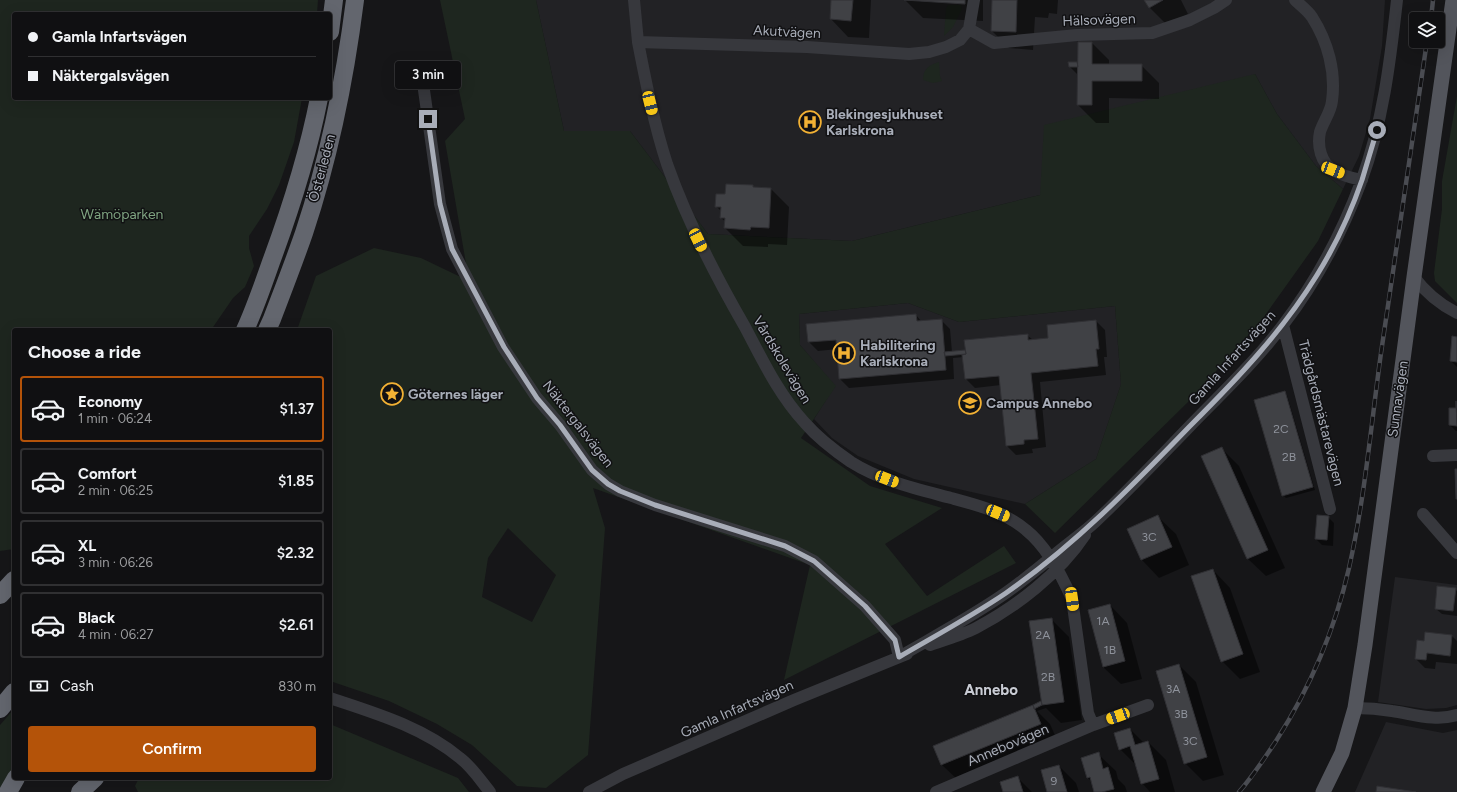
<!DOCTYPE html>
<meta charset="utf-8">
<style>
:root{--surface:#101012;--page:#1e1e20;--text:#f1f3f6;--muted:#9c9d9f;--line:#303032;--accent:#b45309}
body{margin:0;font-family:Figtree,sans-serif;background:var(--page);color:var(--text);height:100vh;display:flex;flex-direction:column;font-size:15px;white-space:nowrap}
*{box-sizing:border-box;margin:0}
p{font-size:13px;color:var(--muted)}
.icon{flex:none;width:22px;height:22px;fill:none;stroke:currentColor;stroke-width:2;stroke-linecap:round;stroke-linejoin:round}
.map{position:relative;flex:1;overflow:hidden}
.drawer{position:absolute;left:12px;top:328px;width:320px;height:452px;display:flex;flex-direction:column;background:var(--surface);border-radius:4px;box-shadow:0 4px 16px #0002,0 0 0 1px var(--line)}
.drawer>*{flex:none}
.banner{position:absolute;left:12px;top:12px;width:320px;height:88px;border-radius:4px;box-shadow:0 4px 16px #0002,0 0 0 1px var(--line);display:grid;align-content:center;height:88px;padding:0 16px;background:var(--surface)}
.fabs{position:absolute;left:1409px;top:12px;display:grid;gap:8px}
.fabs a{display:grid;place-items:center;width:36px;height:36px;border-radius:4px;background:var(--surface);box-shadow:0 4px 16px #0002,0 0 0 1px var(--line);font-size:20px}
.end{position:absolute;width:18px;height:18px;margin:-9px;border:5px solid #a8adb8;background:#111;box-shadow:0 0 0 2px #111}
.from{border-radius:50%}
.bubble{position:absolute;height:28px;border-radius:4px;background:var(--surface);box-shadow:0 4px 16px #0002,0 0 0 1px var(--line);font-size:13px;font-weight:600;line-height:28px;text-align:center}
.car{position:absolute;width:12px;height:24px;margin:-12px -6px;border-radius:5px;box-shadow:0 0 3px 1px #0007;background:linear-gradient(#f5c518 24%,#345 0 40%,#f5c518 0 76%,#345 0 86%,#f5c518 0)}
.banner b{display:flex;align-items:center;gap:14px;height:38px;font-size:15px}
.banner b+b{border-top:1px solid var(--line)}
.banner i{width:10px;height:10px;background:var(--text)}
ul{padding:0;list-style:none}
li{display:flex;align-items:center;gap:12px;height:66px;margin:0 8px 6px;padding:0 8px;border:2px solid var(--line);border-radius:4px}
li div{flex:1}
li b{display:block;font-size:15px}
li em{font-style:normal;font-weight:600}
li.on{border-color:var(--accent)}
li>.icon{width:36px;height:36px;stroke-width:1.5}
h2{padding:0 16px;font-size:18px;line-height:48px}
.pay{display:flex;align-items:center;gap:10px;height:44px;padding:0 16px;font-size:15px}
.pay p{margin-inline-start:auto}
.cta{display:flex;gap:8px;margin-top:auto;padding:8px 16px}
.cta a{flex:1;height:46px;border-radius:4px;background:var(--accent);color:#fff;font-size:16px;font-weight:600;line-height:46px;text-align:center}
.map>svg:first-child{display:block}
.built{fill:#222225}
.green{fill:#1e261f;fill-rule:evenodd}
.shadow{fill:#0007}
.building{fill:#404145;stroke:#303034}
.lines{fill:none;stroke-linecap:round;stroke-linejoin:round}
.minor{stroke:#37383d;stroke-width:12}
.major{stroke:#53555c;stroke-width:15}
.highway{stroke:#63666e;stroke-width:18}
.rail-casing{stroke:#4a4c52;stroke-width:4.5}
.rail{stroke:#111113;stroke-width:3;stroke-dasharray:9;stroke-linecap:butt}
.highway-bridge{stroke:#63666e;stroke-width:18}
.route{stroke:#a8adb8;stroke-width:5}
.labels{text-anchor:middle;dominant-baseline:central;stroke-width:3;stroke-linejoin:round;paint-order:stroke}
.number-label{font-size:12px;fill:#8e929b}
.street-label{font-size:14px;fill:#a8adb8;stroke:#111113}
.poi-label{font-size:14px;font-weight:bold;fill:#a8adb8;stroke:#111113;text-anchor:start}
.park-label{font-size:14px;fill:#7fa381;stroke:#111113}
.neighbourhood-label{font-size:15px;font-weight:bold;fill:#c9ccd4;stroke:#111113}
</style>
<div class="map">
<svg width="1457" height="792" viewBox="0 0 1457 792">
<rect width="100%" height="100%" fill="#161618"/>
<!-- built -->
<path class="built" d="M536 0H1385L1382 46 1370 119 1359 156 1343 189 1316 166 1277 114 1255 74 1040 195 852 241 708 234 630 131H564Z
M908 303 959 322 1115 306 1121 384 1096 459 1025 504 914 479 858 456 832 438 814 419 835 386 800 345 799 314Z
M1395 577 1457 585V705L1446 708 1426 709 1378 702Z
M1386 722 1443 733 1457 730V792H1355Z"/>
<!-- green -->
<path class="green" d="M0 0H318L317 14H14V98H302L294 142 279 185 267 209 249 236V248L254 266 245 287 233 298 211 330H14V549L0 551Z
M440 0H536L564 131H630L708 234 852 241 1040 195 1044 125 1255 74 1277 114 1316 166 1343 189 1318 241 1261 321 1189 401 1055 533 1025 504 1096 459 1121 384 1115 306 959 322 908 303 799 314 800 345 836 386 801 438 870 486 942 508 885 544 927 596 1004 546 1016 563 784 680 810 565 593 488 605 528 588 755 546 788 517 786 472 745 437 724 389 701 330 681V330H297L316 276 374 248 421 258 469 281 445 141 465 119ZM508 528 556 575 532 622 482 597 488 558Z
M948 5H961L962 9 953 27 944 36 946 8Z
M939 62 940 76 942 81 933 83 923 80C923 69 929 65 939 62Z
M1457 96V303L1435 281 1434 273 1442 209V181Z
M14 709V766L0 789V725Z
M330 724 458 778 469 792H138L135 786 139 778H330Z"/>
<!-- shadow -->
<path class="shadow" d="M832 0H871L869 38 848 37 831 19Z
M905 0H983V21L923 18Z
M993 0H1058L1057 14 1049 13 1048 18 1035 17 1033 50 1009 48 992 31Z
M1146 0H1181L1188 14 1167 25 1149 7Z
M1092 43 1109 60V65H1141L1159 83V99L1109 98V123H1096L1078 105V75L1070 67V63H1078Z
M752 186 755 188 771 189 789 207 787 245 768 244V247L743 246 725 228 726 222 721 218 722 212 716 206 726 195Z
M916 315 922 322 941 320 950 329 952 352 965 351 966 353 1027 335 1033 340 1049 339 1096 321 1105 330 1107 357H1104L1106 375 1040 382 1046 447 1032 449 1033 453 1016 455 1007 446 1001 385 975 388 966 379 964 357 953 358 954 379 849 388 840 379 838 349 818 351 809 342Z
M1457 338V367L1451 361Z
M1284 392 1287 395 1315 490 1286 498 1283 495Z
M1457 402V431H1456L1450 425V409H1457Z
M1221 448 1239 466 1285 568 1266 576 1248 559 1202 456Z
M1158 517 1176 534 1189 565 1159 578 1142 560 1128 529Z
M1328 517 1334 523 1333 546 1322 545 1316 539Z
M1213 570 1230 588 1260 672 1240 679 1222 661Z
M1455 589 1457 591V616L1442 614 1436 609Z
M1110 605 1127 623 1142 679 1121 684 1103 667Z
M1051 619 1069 637 1082 720 1061 723 1046 708 1037 711 1050 724 1058 742 960 782 942 765 935 746 1041 702 1043 704Z
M1452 636 1457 641V664L1436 662 1435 669 1425 668 1416 659 1425 642Z
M1179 665 1196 682 1224 775 1203 781 1185 763Z
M1130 729 1144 743 1148 742 1166 760 1175 792H1150L1142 783 1137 766 1120 749Z
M1098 754 1116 771 1118 779 1125 786 1127 792H1095L1092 782 1088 778Z
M1059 766 1076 783 1079 792H1049Z
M1017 777 1032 792H1004Z"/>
<!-- building -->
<path class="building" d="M831 0H853L851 21 830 19Z
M904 0H965V4Z
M992 0H1017L1016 32 991 31Z
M1144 0H1163L1149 8Z
M1078 42H1092V64H1142V81H1092V105H1077Z
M1068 62H1077L1078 67H1069Z
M726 184 753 185V187L771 188 769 228 751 227 750 230 724 228 725 218H720L721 207H715L716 194H725Z
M916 314 917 321 942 319 946 370 839 379 836 340 808 342 806 324Z
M1096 320 1099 349H1096L1098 366 1031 373 1038 439 1024 440V444L1006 446 999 376 965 379 962 355 966 354 964 340 1028 334V340L1048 338 1047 325Z
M1452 336 1457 337V362L1450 361Z
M965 350 966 354 945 356 944 352Z
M1285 391 1313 487 1282 496 1254 400Z
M1456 401 1457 426 1449 425V408H1456Z
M1222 447 1268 550 1247 559 1201 456Z
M1455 469H1457V499H1456Z
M1158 515 1172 547 1141 560 1127 529Z
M1317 515 1329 516 1327 540 1315 539Z
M1213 569 1243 654 1221 662 1191 576Z
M1437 586 1456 588 1453 611 1435 609Z
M1110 604 1125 661 1103 667 1088 610Z
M1052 618 1064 702 1042 705 1029 621Z
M1425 632 1452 635 1450 656 1427 653 1426 660 1415 659 1417 640 1424 641Z
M1179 664 1207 757 1184 764 1156 671Z
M1041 701 1042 705 1034 709 1033 705Z
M1033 705 1041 724 941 765 933 746Z
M1130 728 1135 745 1148 741 1159 779 1141 784 1130 746 1119 750 1114 733Z
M1099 752 1103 769 1108 767 1114 789 1102 792H1094L1090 777 1087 778 1081 758Z
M1059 765 1067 792H1047L1041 770Z
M1018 776 1023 792H1003L1000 782Z
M1377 786 1416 792H1376Z"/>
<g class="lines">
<!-- minor -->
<path class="minor" d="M634 0 638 42 807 47 909 54 929 52 946 47 960 40 969 29 974 0
M1295 0C1300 5 1308 11 1312 17 1328 42 1336 72 1332 101 1331 112 1323 122 1320 132 1317 146 1321 163 1333 170 1341 176 1353 178 1362 180
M969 29 994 43 1077 35 1152 33 1190 20 1214 8 1226 0
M638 42C646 83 654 124 667 164 687 221 715 275 745 327 763 361 779 395 805 423 818 438 835 451 851 462 881 481 917 489 951 498 977 505 1005 512 1026 530 1046 546 1062 576 1072 599L1088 713 1093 725
M422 76 440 204 452 249 503 347 537 398 560 425 592 470 608 484 620 491 655 505 785 546 814 561 865 606 895 640 899 657
M1414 277C1426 293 1439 304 1457 313
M1283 325 1330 509
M1433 456 1457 455
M1423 514 1457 553
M930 645C945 640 962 635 976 628 1016 607 1060 573 1085 535
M899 657C935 636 973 616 1007 592 1024 580 1041 566 1058 552 1070 542 1083 533 1095 522 1127 492 1158 459 1189 427 1221 394 1255 362 1283 325 1316 282 1342 233 1361 182 1383 122 1390 63 1397 0
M330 698C375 713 423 727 460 758 472 767 481 781 490 792
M1355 708C1367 708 1380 709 1392 711 1413 714 1436 722 1457 715
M589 792 623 774 794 700 907 654
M936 792 1093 725 1148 705"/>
<!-- major -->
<path class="major" d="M1323 792 1342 753 1355 708 1365 645 1414 277 1453 0"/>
<!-- highway -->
<path class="highway" d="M330 32 334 0
M245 330C255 308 263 285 271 262 291 208 308 154 319 98
M267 330 272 319C283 290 294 262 304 233 329 158 345 79 355 0
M0 709 14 692
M8 792 16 778
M80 792 95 778"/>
<!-- rail casing -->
<g class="rail-casing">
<path id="rail" d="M1431 19 1433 0
M1239 792C1253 776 1264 759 1276 741 1310 688 1335 629 1349 568 1365 497 1371 425 1381 353 1396 249 1412 145 1427 41"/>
</g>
<!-- rail -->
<use href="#rail" class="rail"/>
<!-- highway-bridge -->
<path class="highway-bridge" d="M0 595 14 580"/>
</g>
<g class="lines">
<!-- route -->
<path class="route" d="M428 119 440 204 452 249 504 347 537 398 560 425 592 470 608 484 620 491 655 505 785 546 814 561 865 606 895 640 899 657C935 636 972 616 1006 593 1075 545 1132 486 1190 426 1237 379 1282 332 1317 275 1335 246 1351 212 1362 180 1367 163 1372 147 1377 130"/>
</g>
<!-- icons -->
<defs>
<g id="hospital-ring" transform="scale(1.15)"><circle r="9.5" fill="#111113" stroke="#f2b134" stroke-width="1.5"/><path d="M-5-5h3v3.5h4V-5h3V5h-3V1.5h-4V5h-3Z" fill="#f2b134"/></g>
<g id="sight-ring" transform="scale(1.15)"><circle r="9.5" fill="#111113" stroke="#f2b134" stroke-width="1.5"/><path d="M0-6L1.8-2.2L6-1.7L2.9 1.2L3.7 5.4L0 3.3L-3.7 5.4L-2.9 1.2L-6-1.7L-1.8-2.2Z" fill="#f2b134"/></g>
<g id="university-ring" transform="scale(1.15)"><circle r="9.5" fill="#111113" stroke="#f2b134" stroke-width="1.5"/><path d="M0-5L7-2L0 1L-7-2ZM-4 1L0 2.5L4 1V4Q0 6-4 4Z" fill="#f2b134"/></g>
</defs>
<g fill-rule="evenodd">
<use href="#hospital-ring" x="810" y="122"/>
<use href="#hospital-ring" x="844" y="353"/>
<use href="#sight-ring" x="392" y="394"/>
<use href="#university-ring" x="970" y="403"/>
</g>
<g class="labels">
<!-- number labels -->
<g class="number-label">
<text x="1281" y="429">2C</text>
<text x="1289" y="457">2B</text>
<text x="1149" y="537">3C</text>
<text x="1103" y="621">1A</text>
<text x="1043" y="635">2A</text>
<text x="1110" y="650">1B</text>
<text x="1048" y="677">2B</text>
<text x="1173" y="689">3A</text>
<text x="1181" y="714">3B</text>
<text x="1190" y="741">3C</text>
<text x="1054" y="781">9</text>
</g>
<!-- street labels -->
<g class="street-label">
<text transform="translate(1099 20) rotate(-2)">Hälsovägen</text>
<text transform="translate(787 32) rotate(3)">Akutvägen</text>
<text transform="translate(322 168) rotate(-75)">Österleden</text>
<text transform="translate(1232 358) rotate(-48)">Gamla Infartsvägen</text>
<text transform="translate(782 360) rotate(59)">Vårdskolevägen</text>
<text transform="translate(1398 399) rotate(-82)">Sunnavägen</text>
<text transform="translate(1321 413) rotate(76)">Trädgårdsmästarevägen</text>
<text transform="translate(578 424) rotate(52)">Näktergalsvägen</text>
<text transform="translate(737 709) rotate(-24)">Gamla Infartsvägen</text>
<text transform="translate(1008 745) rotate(-23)">Annebovägen</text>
</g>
<!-- poi labels -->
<g class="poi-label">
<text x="826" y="114">Blekingesjukhuset<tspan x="826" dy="16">Karlskrona</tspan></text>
<text x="860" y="345">Habilitering<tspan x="860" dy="16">Karlskrona</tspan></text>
<text x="408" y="394">Göternes läger</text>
<text x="986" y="403">Campus Annebo</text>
</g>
<!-- park labels -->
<g class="park-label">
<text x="122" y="214">Wämöparken</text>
</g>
<!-- neighbourhood labels -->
<g class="neighbourhood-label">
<text x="991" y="690">Annebo</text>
</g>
</g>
</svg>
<div class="fabs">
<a><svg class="icon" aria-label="layers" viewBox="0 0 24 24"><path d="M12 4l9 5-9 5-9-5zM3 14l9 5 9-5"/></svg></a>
</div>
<i class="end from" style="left:1377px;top:130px"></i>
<i class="end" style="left:428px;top:119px"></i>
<div class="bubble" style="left:395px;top:61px;width:66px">3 min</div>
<i class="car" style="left:650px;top:103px;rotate:166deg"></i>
<i class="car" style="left:1333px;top:170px;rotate:111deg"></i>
<i class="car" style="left:698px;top:240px;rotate:154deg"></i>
<i class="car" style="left:887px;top:479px;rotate:111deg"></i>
<i class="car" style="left:998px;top:513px;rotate:112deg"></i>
<i class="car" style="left:1072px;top:599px;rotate:172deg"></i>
<i class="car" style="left:1118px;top:716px;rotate:250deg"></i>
<div class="banner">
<b><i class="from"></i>Gamla Infartsvägen</b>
<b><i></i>Näktergalsvägen</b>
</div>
<section class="drawer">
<h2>Choose a ride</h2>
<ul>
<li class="on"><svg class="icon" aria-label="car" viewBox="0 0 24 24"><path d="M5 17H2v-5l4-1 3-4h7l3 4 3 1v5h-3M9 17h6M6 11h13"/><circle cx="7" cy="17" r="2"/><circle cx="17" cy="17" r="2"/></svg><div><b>Economy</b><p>1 min · 06:24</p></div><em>$1.37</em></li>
<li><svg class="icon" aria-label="car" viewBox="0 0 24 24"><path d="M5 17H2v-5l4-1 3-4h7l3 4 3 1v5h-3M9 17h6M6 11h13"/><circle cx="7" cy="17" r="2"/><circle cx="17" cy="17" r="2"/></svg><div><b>Comfort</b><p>2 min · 06:25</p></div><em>$1.85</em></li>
<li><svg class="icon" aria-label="car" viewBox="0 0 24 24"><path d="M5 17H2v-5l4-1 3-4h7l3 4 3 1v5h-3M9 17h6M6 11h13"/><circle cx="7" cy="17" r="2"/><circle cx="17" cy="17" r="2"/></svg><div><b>XL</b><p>3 min · 06:26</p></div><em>$2.32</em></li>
<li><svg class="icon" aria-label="car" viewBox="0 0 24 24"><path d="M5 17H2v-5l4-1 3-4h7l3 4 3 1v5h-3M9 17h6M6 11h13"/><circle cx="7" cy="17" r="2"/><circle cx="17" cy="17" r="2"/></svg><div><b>Black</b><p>4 min · 06:27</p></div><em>$2.61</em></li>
</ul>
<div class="pay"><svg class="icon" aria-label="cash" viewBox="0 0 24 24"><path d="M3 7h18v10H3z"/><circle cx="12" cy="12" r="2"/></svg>Cash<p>830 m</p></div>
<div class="cta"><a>Confirm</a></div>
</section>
</div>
